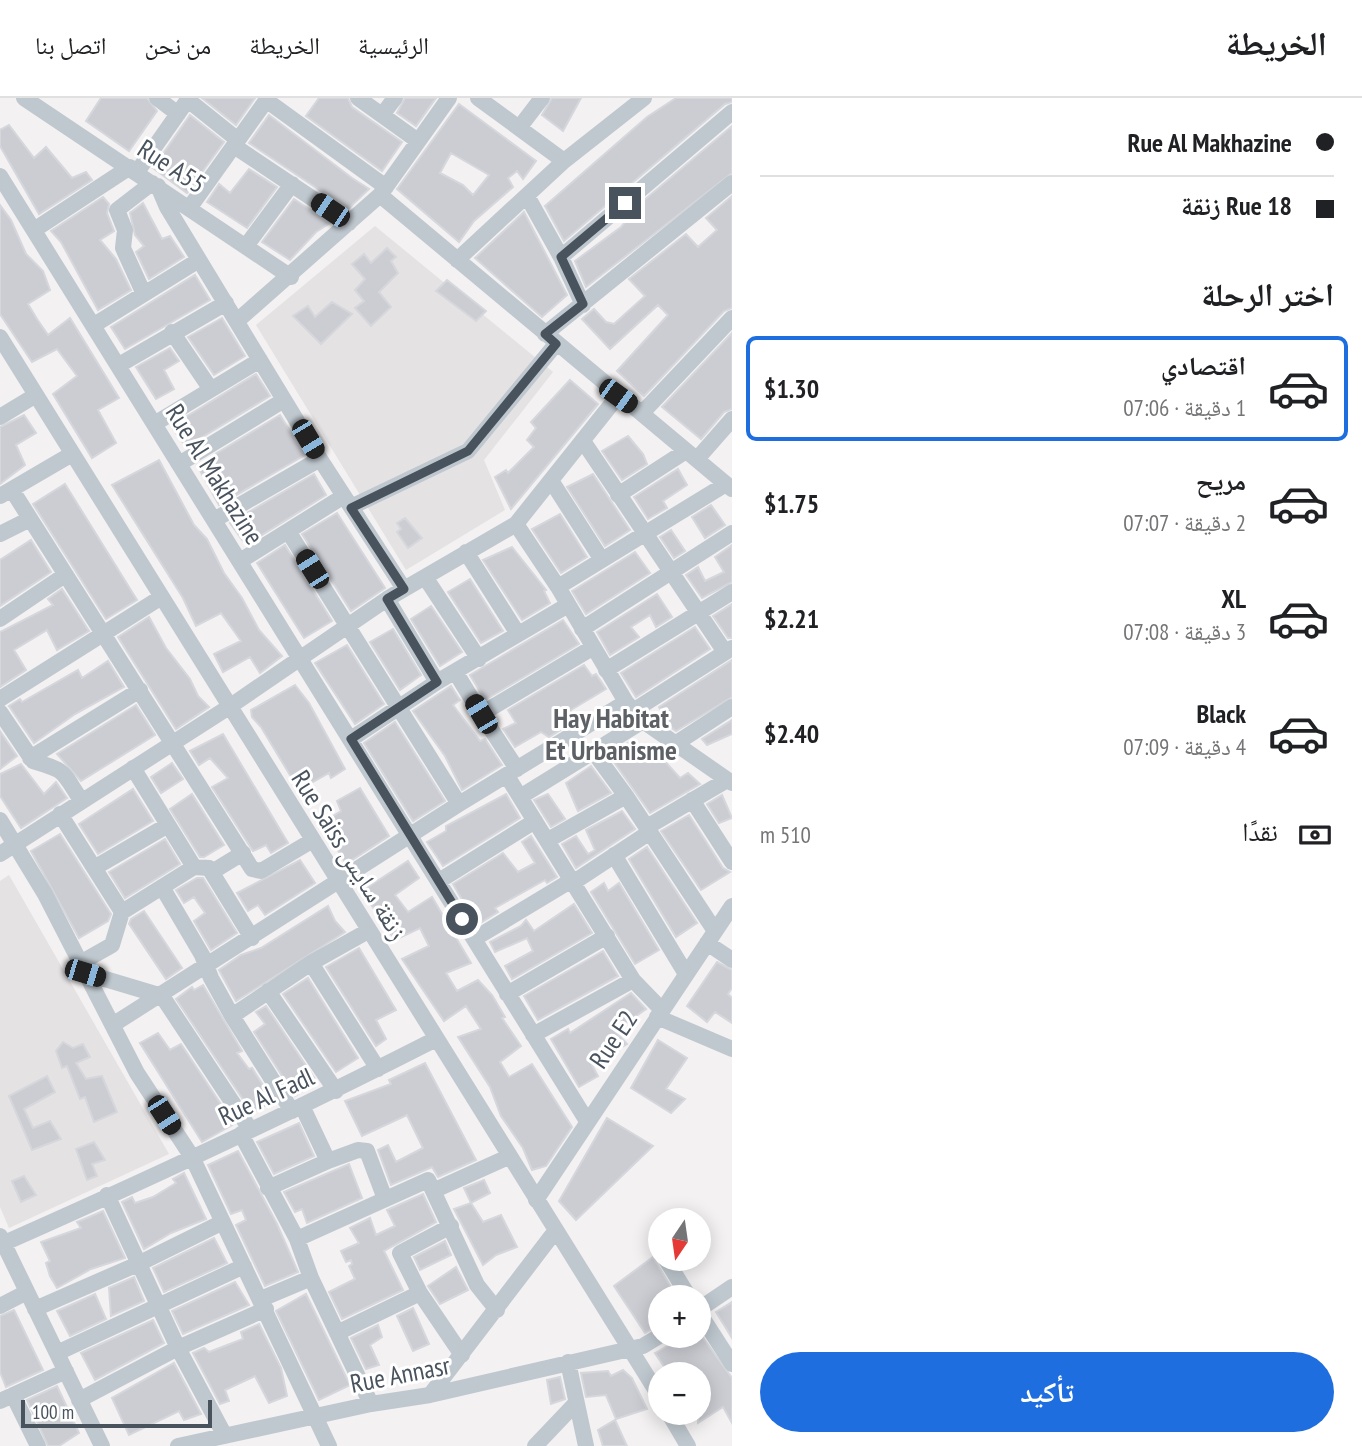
<!DOCTYPE html>
<html lang="ar">
<meta charset="utf-8">
<style>
:root{--surface:#fff;--page:#f6f6f6;--text:#202124;--muted:#757577;--line:#e0e0e0;--accent:#1f6edf}
body{margin:0;font-family:"PT Sans Narrow","Noto Naskh Arabic",sans-serif;background:var(--page);color:var(--text);direction:rtl;height:100vh;display:flex;flex-direction:column;font-size:26px;white-space:nowrap}
*{box-sizing:border-box;margin:0}
p{font-size:23px;color:var(--muted)}
.icon{flex:none;width:38px;height:38px;fill:none;stroke:currentColor;stroke-width:2;stroke-linecap:round;stroke-linejoin:round}
.map{position:relative;flex:1;overflow:hidden;direction:ltr}
.panel{display:flex;flex-direction:column;background:var(--surface);width:630px}
.panel>*{flex:none}
.top-card{display:grid;align-content:center;height:154px;padding:0 28px;background:var(--surface)}
.needle{width:46px;rotate:193deg}
.controls{position:absolute;left:648px;top:1110px;display:grid;gap:14px}
.controls a{display:grid;place-items:center;width:63px;height:63px;border-radius:50%;background:var(--surface);box-shadow:0 4px 18px #0003;font-size:35px}
.scale{position:absolute;left:21px;bottom:18px;width:191px;box-sizing:border-box;padding-left:7px;border:4px solid #49535e;border-top:0;font-size:19px;line-height:24px;white-space:nowrap;color:#49535e;-webkit-text-stroke:5px #fff;paint-order:stroke}
.end{position:absolute;width:32px;height:32px;margin:-16px;border:9px solid #49535e;background:#fff;box-shadow:0 0 0 4px #fff}
.from{border-radius:50%}
.car{position:absolute;width:21px;height:42px;margin:-21px -10px;border-radius:9px;box-shadow:0 0 5px 2px #0007;background:linear-gradient(#222 24%,#8ab4d8 0 40%,#222 0 76%,#8ab4d8 0 86%,#222 0)}
.top-card b{display:flex;align-items:center;gap:24px;height:66px;font-size:26px}
.top-card b+b{border-top:2px solid var(--line)}
.top-card i{width:18px;height:18px;background:var(--text)}
ul{padding:0;list-style:none}
li{display:flex;align-items:center;gap:21px;height:105px;margin:0 14px 10px;padding:0 14px;border:4px solid transparent;border-radius:10px}
li div{flex:1}
li b{display:block;font-size:26px}
li em{font-style:normal;font-weight:700}
li.selected{border-color:var(--accent)}
li>.icon{width:63px;height:63px;stroke-width:1.5}
h2{padding:0 28px;font-size:32px;line-height:84px}
.pay{display:flex;align-items:center;gap:18px;height:77px;padding:0 28px;font-size:26px}
.pay p{margin-inline-start:auto}
.action{display:flex;gap:14px;margin-top:auto;padding:14px 28px}
.action a{flex:1;height:80px;border-radius:42px;background:var(--accent);color:#fff;font-size:28px;font-weight:700;line-height:80px;text-align:center}
header{display:flex;align-items:center;gap:42px;box-sizing:border-box;height:98px;padding:0 35px;background:var(--surface);border-bottom:2px solid var(--line)}
header strong{font-size:33px}
nav{display:flex;gap:38px;margin-inline-start:auto;font-size:24px}
main{display:flex;flex:1;min-height:0}
.map>svg:first-child{display:block}
.education{fill:#e4e2e3}
.building{fill:#cbcdd3;stroke:#d5d7dc;stroke-width:2;fill-rule:evenodd}
.lines{fill:none;stroke-linecap:round;stroke-linejoin:round}
.minor{stroke:#bfc8cf;stroke-width:16}
.route{stroke:#49535e;stroke-width:9}
.labels{text-anchor:middle;dominant-baseline:central;stroke-width:6;stroke-linejoin:round;paint-order:stroke}
.street-label{font-size:26px;fill:#49535e;stroke:#fff}
.neighbourhood-label{font-size:28px;font-weight:bold;fill:#5d6166;stroke:#fff}
</style>
<header>
<strong>الخريطة</strong>
<nav><a>الرئيسية</a><a>الخريطة</a><a>من نحن</a><a>اتصل بنا</a></nav>
</header>
<main>
<section class="panel">
<div class="top-card">
<b><i class="from"></i>Rue Al Makhazine</b>
<b><i></i>Rue 18 زنقة</b>
</div>
<h2>اختر الرحلة</h2>
<ul>
<li class="selected"><svg class="icon" aria-label="car" viewBox="0 0 24 24"><path d="M5 17H2v-5l4-1 3-4h7l3 4 3 1v5h-3M9 17h6M6 11h13"/><circle cx="7" cy="17" r="2"/><circle cx="17" cy="17" r="2"/></svg><div><b>اقتصادي</b><p>1 دقيقة · 07:06</p></div><em>$1.30</em></li>
<li><svg class="icon" aria-label="car" viewBox="0 0 24 24"><path d="M5 17H2v-5l4-1 3-4h7l3 4 3 1v5h-3M9 17h6M6 11h13"/><circle cx="7" cy="17" r="2"/><circle cx="17" cy="17" r="2"/></svg><div><b>مريح</b><p>2 دقيقة · 07:07</p></div><em>$1.75</em></li>
<li><svg class="icon" aria-label="car" viewBox="0 0 24 24"><path d="M5 17H2v-5l4-1 3-4h7l3 4 3 1v5h-3M9 17h6M6 11h13"/><circle cx="7" cy="17" r="2"/><circle cx="17" cy="17" r="2"/></svg><div><b>XL</b><p>3 دقيقة · 07:08</p></div><em>$2.21</em></li>
<li><svg class="icon" aria-label="car" viewBox="0 0 24 24"><path d="M5 17H2v-5l4-1 3-4h7l3 4 3 1v5h-3M9 17h6M6 11h13"/><circle cx="7" cy="17" r="2"/><circle cx="17" cy="17" r="2"/></svg><div><b>Black</b><p>4 دقيقة · 07:09</p></div><em>$2.40</em></li>
</ul>
<div class="pay"><svg class="icon" aria-label="cash" viewBox="0 0 24 24"><path d="M3 7h18v10H3z"/><circle cx="12" cy="12" r="2"/></svg>نقدًا<p>510 m</p></div>
<div class="action"><a>تأكيد</a></div>
</section>
<div class="map">
<svg width="732" height="1348" viewBox="0 0 732 1348">
<rect width="100%" height="100%" fill="#f3f1f1"/>
<!-- education -->
<path class="education" d="M375 128 553 274 484 362 505 412 406 472 256 227Z
M9 777 169 1056 9 1130 0 1109V783Z"/>
<!-- building -->
<path class="building" d="M101 0H147L157 13 129 53 86 23Z
M202 0H255L236 27Z
M319 0H348L352 9 402 44 382 73 306 18Z
M405 0H436L416 28 397 15Z
M552 0H581L563 33 542 17Z
M676 0H732V4L725 6 564 143 545 108 647 19Z
M459 6 536 63 523 81 517 73 508 80 513 89 474 123 459 144 397 91ZM451 55 489 77 473 97 463 87 440 75Z
M190 17 224 44 187 95 153 70Z
M269 17 352 80 369 91 348 111 249 45Z
M9 27 34 60 46 49 72 80 86 74 92 82 39 116 0 48V32Z
M732 28V75L586 189 575 163 621 129 632 116 630 114Z
M249 71 277 89 247 130 207 104 219 86 230 95Z
M732 98V210L724 213 644 298 617 273 668 217 658 207 610 251 582 221 594 211 606 224 614 226 645 198 629 181 686 136 698 149 717 132 706 120Z
M103 99 109 106 107 115 114 133 100 142 116 161 131 192 98 212 61 144 51 133Z
M294 101 330 125 316 134 290 162 262 144Z
M143 105 162 141 170 138 184 159 149 181 136 154 144 148 135 137 130 115Z
M0 107 11 122 26 156 43 173 50 192 28 206 37 221 48 237 70 220 119 300 98 312 116 345 92 360 53 296 77 278 57 251 32 264 0 216Z
M524 114 567 197 542 219 475 160Z
M387 150 396 159 391 163 398 175 379 194 391 209 371 228 355 210 364 203 355 192 365 181 352 166 364 156 371 165Z
M195 177 210 202 125 251 111 229Z
M447 182 486 213 476 223 436 193Z
M332 204 352 216 321 246 293 218 308 208 315 219Z
M222 220 245 258 214 277 188 239Z
M732 235V311L724 314 701 341 662 309Z
M170 250 179 263 164 272 174 291 156 301 136 269Z
M256 276 270 298 186 349 171 328Z
M570 282 598 306 511 411 495 379 506 372 508 375 534 349 527 342 536 330 531 324Z
M24 317 36 335 16 347 25 367 0 386V329Z
M280 317 305 357 219 407 197 367Z
M628 338 643 356 647 366 622 382 602 353Z
M159 362 194 427 207 441 224 475 242 500 259 532 282 558 260 575 250 559 223 574 214 556 241 543 221 515 196 528 183 500 112 387Z
M678 371 687 387 663 403 667 410 648 421 634 399Z
M314 376 326 397 246 447 230 425Z
M593 376 630 432 605 448 567 389Z
M65 386 137 502 106 521 33 406Z
M711 407 725 427 705 440 692 419Z
M337 415 385 490 351 513 302 436Z
M560 416 587 459 561 475 532 431Z
M405 420 422 440 408 450 397 434 401 431 397 425Z
M671 432 685 453 674 460 660 439Z
M31 442 51 474 0 508V462Z
M285 447 332 523 304 540 257 465Z
M732 447V484L702 500 686 477 698 469 705 483 724 474 715 459Z
M512 449 546 492 544 493 550 505 522 522 483 462Z
M635 454 650 475 586 516 572 493Z
M470 481 503 533 481 545 448 494Z
M62 491 89 533 57 552 47 532 14 552 26 572 0 589V534L53 507 48 501Z
M657 496 672 519 656 529 650 517 631 529 639 539 610 557 597 534Z
M732 506V540H728L713 518Z
M431 508 462 554 440 568 411 521Z
M149 519 166 550 190 581 198 598 209 609 176 631 118 539Z
M563 522 579 546 485 602 470 577Z
M695 529 710 551 636 599 621 575Z
M393 531 421 577 400 592 370 544Z
M347 547 384 606 355 626 315 565Z
M732 562V599L676 633 669 628 659 609Z
M108 563 124 589 75 616 34 645 9 608 20 601 22 604 78 572 82 580Z
M584 567 592 578 596 576 606 591 571 612 576 620 570 626 549 639 541 634 515 649 503 631 516 625 508 612Z
M295 587 309 605 345 671 331 680 329 675 299 692 261 629 252 619 251 612Z
M451 588 460 602 453 607 480 643 485 641 502 667 462 692 445 658 413 613Z
M136 607 155 637 81 683 57 656Z
M732 622V636L707 647 702 641Z
M395 624 445 703 413 723 364 645Z
M0 633 17 658 0 671Z
M223 636 288 745 271 755 266 747 253 753 212 689 228 680 210 660 199 667 190 653Z
M634 641 645 656 652 649 680 680 688 675 700 686 650 715 609 657Z
M172 665 183 681 161 695 151 679Z
M21 666 44 696 56 684 67 700 21 730 0 698V676Z
M591 668 611 695 578 713 566 685Z
M360 690 389 738 346 766 322 725 341 713 337 703Z
M133 691 153 723 98 756 79 726Z
M192 696 224 747 204 759H200L170 711Z
M506 696 520 720 443 768 427 744 446 733V728Z
M548 696 565 721 551 729 534 702Z
M722 697 732 720 719 725 707 706Z
M622 713 635 731 576 770 562 746 576 738 588 756 595 752 586 732Z
M689 717 723 770 730 774 701 792 661 733Z
M60 736 111 816 108 823 79 840 31 753Z
M531 738 557 779 547 785 545 782 495 810 498 814 477 827 453 786 503 755 518 774 535 765 522 744Z
M165 741 180 766 125 800 109 774Z
M647 749 697 825 676 839 629 761Z
M300 762 315 785 265 817 258 807 248 813 237 795Z
M408 763 419 780 395 797 408 814 432 799 471 865 446 875 457 893 478 882 492 897 505 919 502 920 521 948 500 964 509 979 532 966 572 1029 546 1068 532 1072 523 1050 501 1018 490 989 458 939 481 931 466 908 444 923 402 861 429 848 420 830 395 842 362 793Z
M197 780H203L237 835 211 852 194 823 205 815 194 799 184 805 176 792Z
M604 785 608 793 619 785 659 852 635 866 591 794Z
M574 806 592 835 512 881 505 868 533 853 527 840 495 854 490 844 521 828 526 822 534 833Z
M328 808 335 823 345 834 236 903 219 872 241 857 261 850Z
M144 813 182 870 166 881 129 826 131 821Z
M359 850 396 912 376 922 386 941 376 948 326 869Z
M603 853 618 878 538 922 524 898Z
M717 864 732 872V890L728 896 732 900V925L715 914 707 924 687 908Z
M308 880 358 960 336 974 283 896Z
M203 887 242 953 237 955 249 971 252 970 273 1003 252 1015 176 901 192 889 194 892Z
M631 895 646 911 615 933 627 946 592 967 598 978 579 989 551 941 568 931 570 935Z
M266 908 317 984 295 998 254 934 265 926 256 914Z
M158 935 170 952 181 946 234 1026 202 1044 140 945Z
M658 942 687 960 666 991 685 1001 671 1015 631 990Z
M63 944 73 950 83 946 90 959 76 965 86 981 102 978 117 1014 94 1024 85 999 80 1001 67 968 62 970 56 953Z
M425 965 476 1062 438 1079 432 1069 391 1087 378 1052 388 1047 396 1064 423 1050 407 1017 362 1038 345 1003 391 986 389 982Z
M47 978 55 994 24 1011 33 1030 50 1023 61 1041 32 1052 9 998Z
M607 1020 653 1048 576 1122 559 1103Z
M299 1025 314 1058 274 1076 257 1044Z
M94 1044 105 1062 92 1066 97 1078 87 1082 76 1051Z
M238 1053 277 1126 298 1174 265 1188 236 1127 246 1122 242 1112 231 1116 208 1067Z
M349 1066 362 1100 307 1125 302 1111 295 1114 284 1094Z
M184 1075 206 1121 171 1135 144 1151 122 1104 132 1099 135 1105 153 1099 176 1085 173 1081Z
M24 1078 36 1097 21 1104 12 1083Z
M484 1082 490 1095 471 1105 464 1090Z
M423 1096 436 1124 384 1153 403 1192 342 1221 329 1194 355 1181 349 1168 352 1166 351 1162 346 1164 341 1153 359 1145 350 1130 370 1120 376 1137 395 1128 387 1112Z
M471 1105 483 1124 501 1117 517 1149 496 1157 483 1167 454 1111Z
M103 1113 125 1160 91 1171 57 1190 50 1178 46 1165 50 1163 41 1144 81 1130 77 1124Z
M214 1140 227 1165 164 1194 153 1170Z
M445 1143 451 1157 420 1172 414 1159Z
M653 1159 677 1199H660V1227L645 1235 614 1188Z
M456 1169 468 1192 440 1206 428 1188Z
M134 1179 144 1203 111 1218 109 1190Z
M235 1184 249 1207 183 1236 172 1213Z
M95 1196 106 1221 70 1238 57 1213Z
M306 1196 350 1287 319 1302 276 1213Z
M732 1204V1240L716 1214Z
M413 1210 429 1246 413 1253 397 1218Z
M14 1212 43 1272 6 1289 0 1274V1218Z
M153 1222 164 1245 95 1282 81 1255Z
M259 1226 281 1270 287 1298 269 1305 255 1278 225 1292 229 1303 220 1306 193 1255 204 1250 209 1254 243 1241 241 1234Z
M378 1227 382 1239 370 1247 379 1267 366 1271 351 1240Z
M687 1237H701L732 1280V1325L723 1309 698 1325V1276H669L655 1255Z
M174 1265 201 1316 184 1322 179 1313 129 1337 112 1300Z
M623 1272 632 1280 647 1311 616 1321 606 1297 586 1299 581 1275 608 1273 611 1278Z
M560 1279 565 1301 551 1306 547 1282Z
M57 1288 79 1335 59 1348H48L27 1302Z
M615 1322 627 1348H603L598 1332Z"/>
<g class="lines">
<!-- minor -->
<path class="minor" d="M24 0 291 179
M157 0 178 16
M358 0 418 43
M478 0 564 63
M188 2 238 42
M266 2 386 89
M382 17 395 0
M519 30 542 0
M234 48 349 125
M137 74 189 0
M0 78 587 1023
M158 88 167 109 320 361 404 491
M380 97 732 391
M527 98 561 159 583 207
M190 109 268 0
M34 132 130 69
M246 148 292 86
M561 159 732 14
M457 162 564 63 644 0
M143 194 123 150 125 132 117 112 152 85
M237 223 380 97 449 0
M94 227 199 162
M172 234 210 290
M545 236 732 85
M0 239 660 1299
M119 267 226 205
M642 315 732 220
M0 319 36 297
M154 326 260 262
M583 343 725 554
M697 361 732 321
M179 366 284 302
M552 384 602 462
M12 392 252 771 261 773 313 742
M618 397 686 353
M0 398 72 356
M351 409 468 353 556 246
M214 422 320 361
M516 426 558 489 626 604 643 623 732 685
M288 433 459 706
M0 436 30 421
M466 454 518 536
M240 463 344 398
M425 479 479 561
M558 489 726 386
M387 501 437 584
M0 521 65 477
M582 531 732 435
M606 572 732 494
M456 575 481 616 592 550
M0 601 160 500
M633 613 732 550
M0 614 33 663C67 673 61 672 81 702
M481 616 517 671
M351 641 437 584 568 507
M675 646 732 609
M593 653 626 698 715 833
M30 660 140 592
M133 670 194 769
M507 678 633 882 662 912
M520 699 643 623
M692 702 732 764
M60 716 122 814
M0 722 45 796 137 975 192 1059 329 1348
M647 729 727 682
M548 742 626 698
M0 756 229 609 387 501 516 426 618 298
M614 757 686 876
M94 770 168 727
M212 774 243 755
M439 783 535 723
M574 784 650 734
M162 789 202 857 211 880 232 918 292 1013
M474 841 572 782
M707 845 732 862
M82 864 112 847 122 814 194 769 209 770 252 840
M311 865 378 971
M85 875 162 898 250 1031
M268 893 336 993
M507 896 607 838
M232 918 311 865 368 833
M657 919 732 951
M114 926 459 706 626 604
M533 937 633 882
M241 1036 297 1141 311 1180 371 1306
M328 1063 358 1052 367 1053 385 1101
M268 1090 328 1063 303 1010
M435 1092 508 1059
M107 1097 178 1250 225 1338
M536 1102 732 808
M451 1128 400 1155 420 1195 462 1257
M0 1138 102 1348
M297 1141 428 1082 477 1187 497 1212
M0 1147C147 1082 293 1014 436 941
M665 1160 689 1199
M261 1201 311 1180
M0 1208 27 1194
M35 1211 138 1166 223 1124
M698 1212 732 1189
M698 1213 732 1266
M337 1235 420 1195
M57 1255 244 1168
M568 1264 586 1348
M13 1297 38 1348
M430 1297 556 1132
M79 1302 178 1250 266 1211
M0 1303 66 1273
M668 1314 688 1348
M178 1348 371 1306 430 1297 643 1248 661 1237
M535 1348 575 1306"/>
</g>
<g class="lines">
<!-- route -->
<path class="route" d="M462 821 351 641 437 584 387 501 404 491 351 410 468 353 556 246 545 236 583 206 561 159 625 105"/>
</g>
<g class="labels">
<!-- street labels -->
<g class="street-label">
<text transform="translate(172 68) rotate(33)">Rue A55</text>
<text transform="translate(215 376) rotate(58)">Rue Al Makhazine</text>
<text transform="translate(350 757) rotate(58)">Rue Saiss زنقة سايس</text>
<text transform="translate(613 941) rotate(-56)">Rue E2</text>
<text transform="translate(266 998) rotate(-25)">Rue Al Fadl</text>
<text transform="translate(400 1276) rotate(-11)">Rue Annasr</text>
</g>
<!-- neighbourhood labels -->
<g class="neighbourhood-label">
<text x="611" y="619">Hay Habitat<tspan x="611" dy="32">Et Urbanisme</tspan></text>
</g>
</g>
</svg>
<div class="controls">
<a><svg class="needle" viewBox="-14 -14 28 28"><path d="M0-13l5 13h-10z" fill="#e53935"/><path d="M0 13l5-13h-10z" fill="#757577"/></svg></a>
<a>+</a>
<a>−</a>
</div>
<div class="scale">100 m</div>
<i class="end from" style="left:462px;top:821px"></i>
<i class="end" style="left:625px;top:105px"></i>
<i class="car" style="left:330px;top:112px;rotate:304deg"></i>
<i class="car" style="left:618px;top:298px;rotate:126deg"></i>
<i class="car" style="left:308px;top:341px;rotate:149deg"></i>
<i class="car" style="left:312px;top:471px;rotate:328deg"></i>
<i class="car" style="left:481px;top:616px;rotate:329deg"></i>
<i class="car" style="left:85px;top:875px;rotate:107deg"></i>
<i class="car" style="left:164px;top:1017px;rotate:147deg"></i>
</div>
</main>
